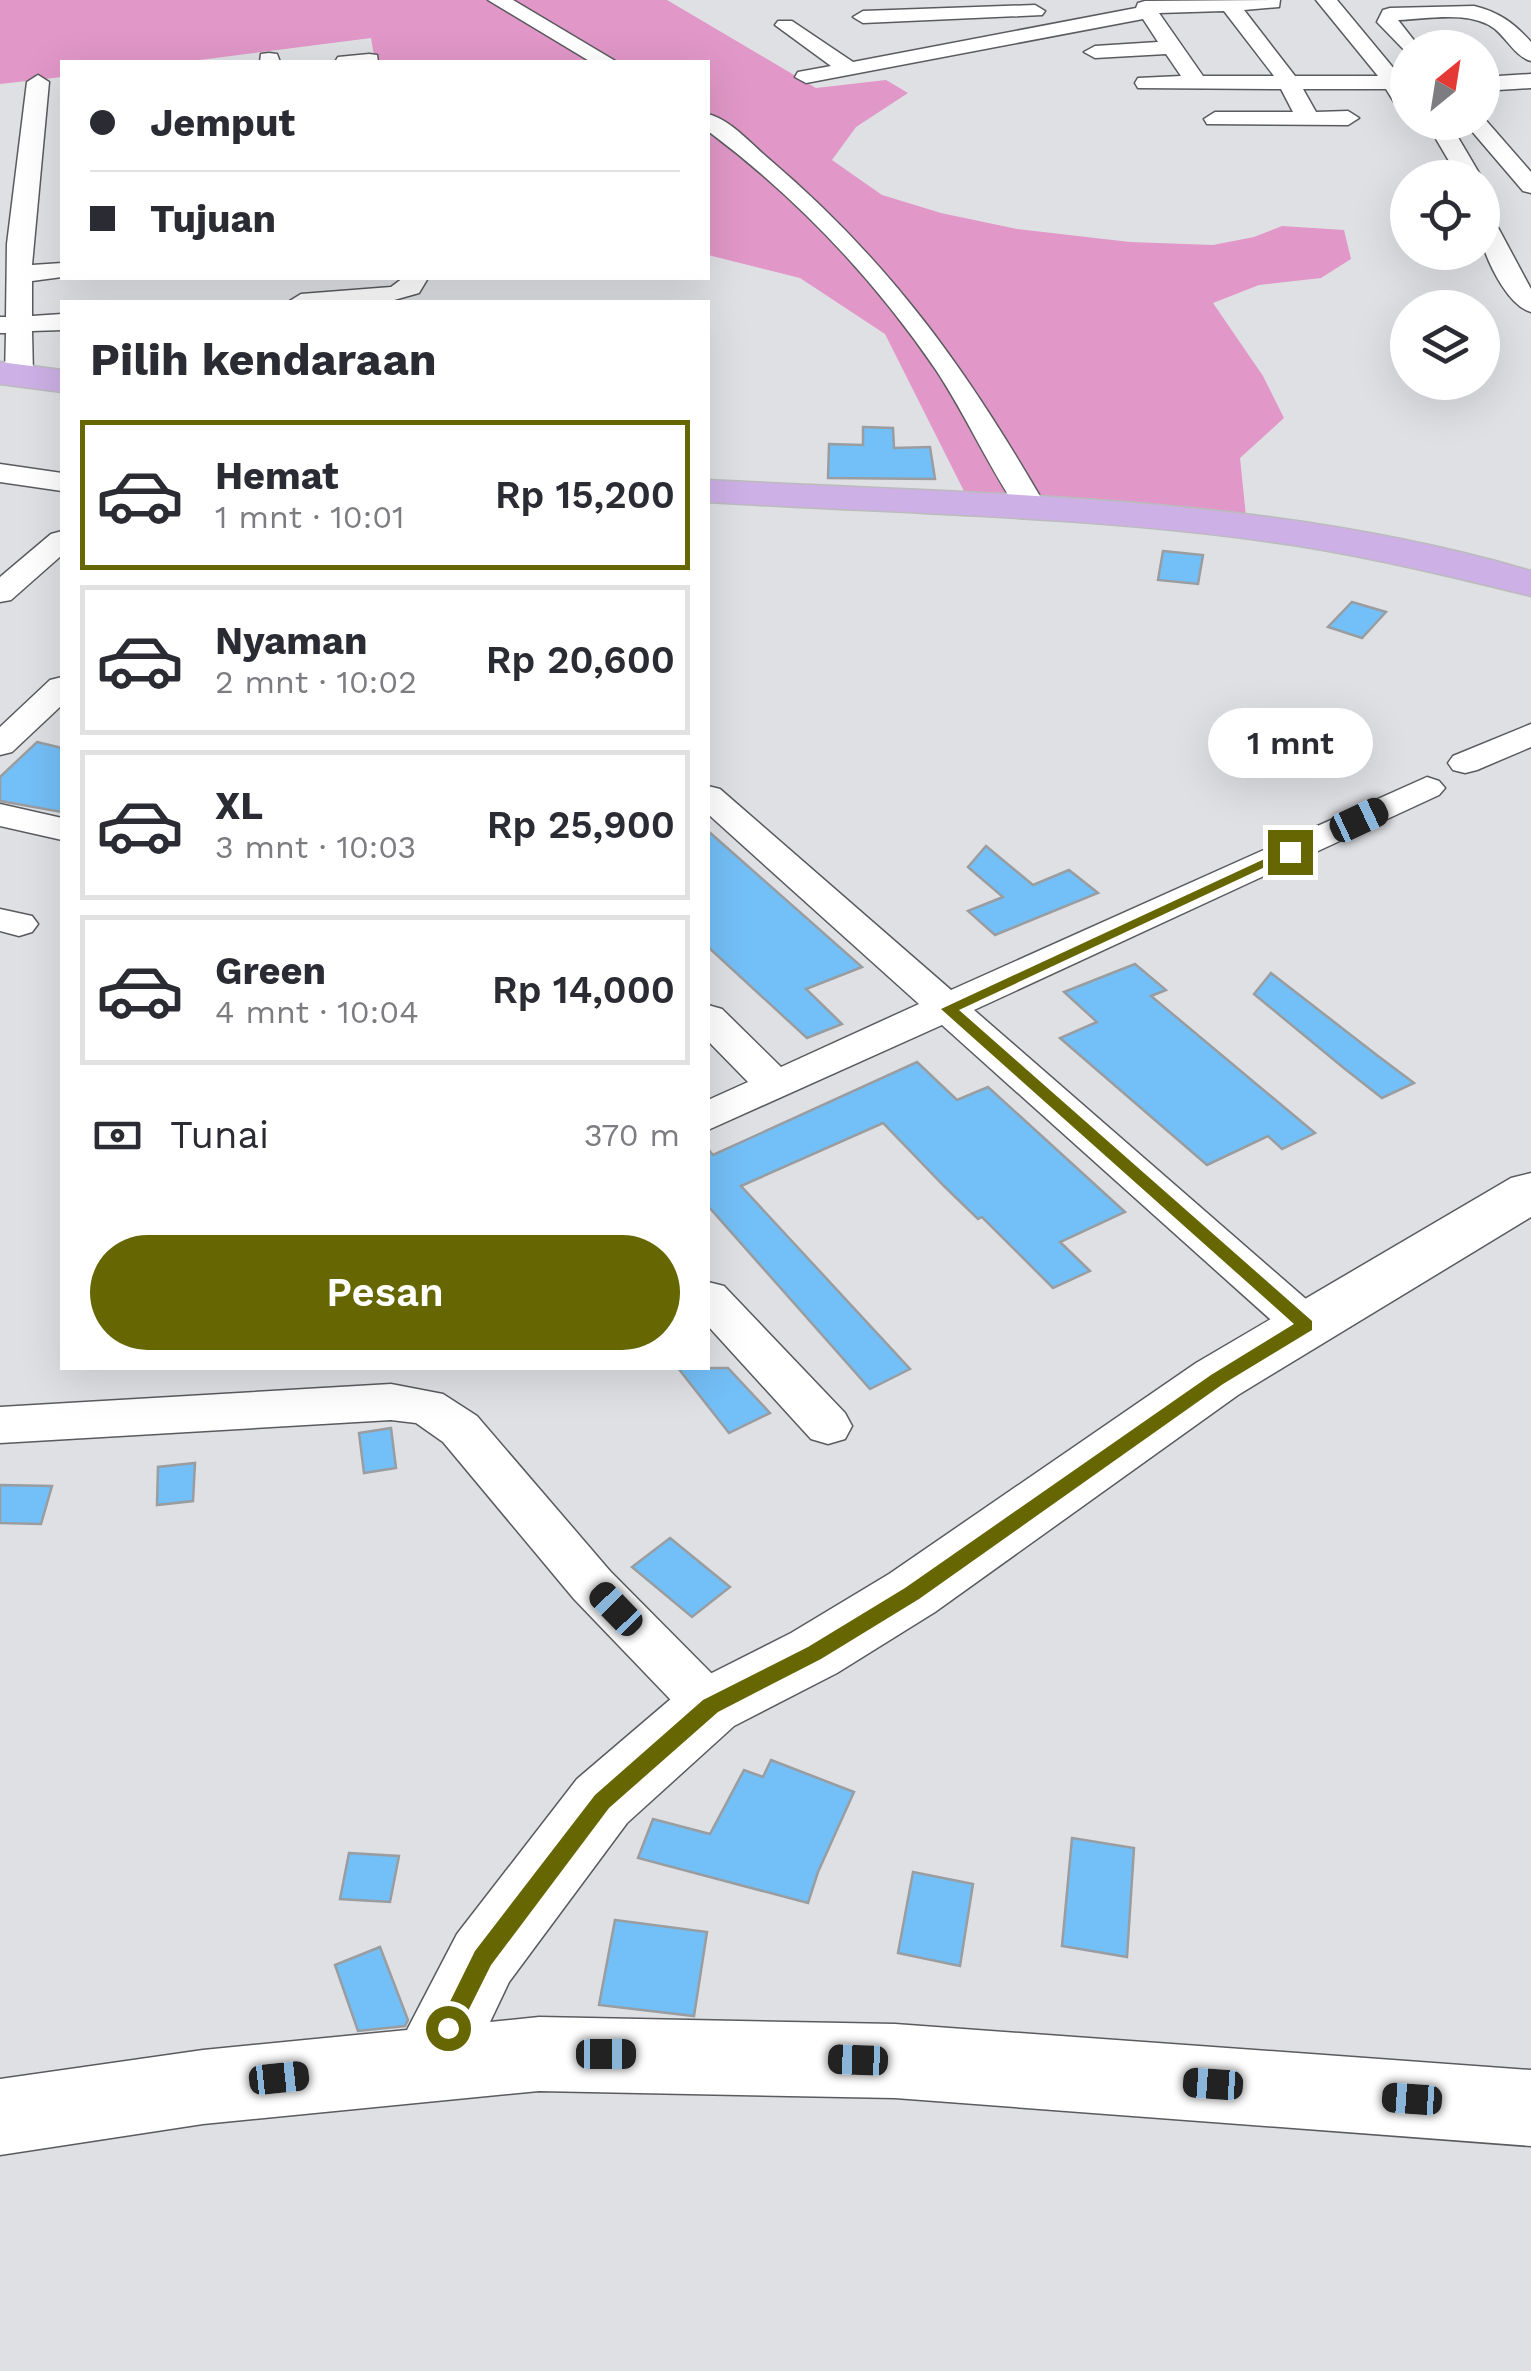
<!DOCTYPE html>
<html lang="id">
<meta charset="utf-8">
<style>
:root{--surface:#fff;--page:#f2f2f3;--text:#2b2b33;--muted:#7c7c81;--line:#e1e1e2;--accent:#666702}
body{margin:0;font-family:"Work Sans",sans-serif;background:var(--page);color:var(--text);height:100vh;display:flex;flex-direction:column;font-size:38px;white-space:nowrap}
*{box-sizing:border-box;margin:0}
p{font-size:32px;color:var(--muted)}
.icon{flex:none;width:55px;height:55px;fill:none;stroke:currentColor;stroke-width:2;stroke-linecap:round;stroke-linejoin:round}
.map{position:relative;flex:1;overflow:hidden}
.side{position:absolute;left:60px;top:300px;width:650px;height:1070px;display:flex;flex-direction:column;background:var(--surface);border-radius:0px;box-shadow:0 10px 40px #0002}
.side>*{flex:none}
.banner{position:absolute;left:60px;top:60px;width:650px;height:220px;border-radius:0px;box-shadow:0 10px 40px #0002;display:grid;align-content:center;height:220px;padding:0 30px;background:var(--surface)}
.needle{width:65px;rotate:30deg}
.buttons{position:absolute;left:1390px;top:30px;display:grid;gap:20px}
.buttons a{display:grid;place-items:center;width:110px;height:110px;border-radius:50%;background:var(--surface);box-shadow:0 10px 40px #0002;font-size:50px}
.end{position:absolute;width:45px;height:45px;margin:-22px;border:12px solid #666702;background:#fff;box-shadow:0 0 0 5px #fff}
.from{border-radius:50%}
.bubble{position:absolute;height:70px;border-radius:35px;background:var(--surface);box-shadow:0 10px 40px #0002;font-size:32px;font-weight:600;line-height:70px;text-align:center}
.car{position:absolute;width:30px;height:60px;margin:-30px -15px;border-radius:12px;box-shadow:0 0 8px 2px #0007;background:linear-gradient(#222 24%,#8ab4d8 0 40%,#222 0 76%,#8ab4d8 0 86%,#222 0)}
.banner b{display:flex;align-items:center;gap:35px;height:95px;font-size:38px}
.banner b+b{border-top:2px solid var(--line)}
.banner i{width:25px;height:25px;background:var(--text)}
ul{padding:0;list-style:none}
li{display:flex;align-items:center;gap:30px;height:150px;margin:0 20px 15px;padding:0 10px;border:5px solid var(--line);border-radius:0px}
li div{flex:1}
li b{display:block;font-size:38px}
li em{font-style:normal;font-weight:600}
li.current{border-color:var(--accent)}
li>.icon{width:90px;height:90px;stroke-width:1.5}
h2{padding:0 30px;font-size:45px;line-height:120px}
.pay{display:flex;align-items:center;gap:25px;height:110px;padding:0 30px;font-size:38px}
.pay p{margin-inline-start:auto}
.action{display:flex;gap:20px;margin-top:auto;padding:20px 30px}
.action a{flex:1;height:115px;border-radius:60px;background:var(--accent);color:#fff;font-size:40px;font-weight:600;line-height:115px;text-align:center}
.map>svg:first-child{display:block}
.green{fill:#e197c8}
.building{fill:#73bff7;stroke:#9a9da0;stroke-width:2.5}
.lines{fill:none;stroke-linecap:round;stroke-linejoin:round}
.minor-casing{stroke:#5a5b5e;stroke-width:3}
.tertiary-casing{stroke:#5a5b5e;stroke-width:3}
.primary-casing{stroke:#bbbbbc;stroke-width:3}
.minor{fill:#fff;fill-rule:evenodd}
.tertiary{fill:#fff;fill-rule:evenodd}
.primary{fill:#cdb0e6;fill-rule:evenodd}
.route{fill:#666702}
</style>
<div class="map">
<svg width="1531" height="2371" viewBox="0 0 1531 2371">
<rect width="100%" height="100%" fill="#dfe0e4"/>
<!-- green -->
<path class="green" d="M0 0H667L816 88 886 80 908 93 856 127 832 160 882 195 941 213 1017 229 1130 242 1213 245 1254 237 1282 226 1344 230 1351 259 1321 278 1259 285 1213 303 1263 376 1284 418 1240 458 1247 526 975 513 885 334 800 278 708 255V62H375L371 38 184 62H62V77L0 84Z"/>
<!-- building -->
<path class="building" d="M863 427 893 428 894 448 930 447 935 479 828 478 829 444 863 445Z
M1163 551 1203 555 1198 584 1158 580Z
M1352 602 1386 612 1362 638 1328 627Z
M37 742 62 748V812L0 801V777Z
M708 831 862 967 806 989 842 1024 807 1038 708 947Z
M986 846 1033 885 1069 870 1098 893 995 935 968 911 1003 897 968 867Z
M1135 964 1166 990 1151 996 1315 1133 1282 1149 1268 1136 1207 1165 1060 1038 1097 1022 1064 992Z
M1271 973 1378 1056 1414 1083 1382 1098 1345 1069 1254 994Z
M917 1062 957 1100 988 1087 1125 1212 1060 1242 1090 1271 1053 1288 982 1217 978 1219 945 1187 883 1123 741 1186 910 1369 870 1389 708 1206V1149L713 1155Z
M678 1368H728L770 1413 729 1433Z
M391 1428 396 1468 364 1473 359 1433Z
M195 1463 193 1501 157 1505 158 1467Z
M0 1485 52 1486 41 1524 0 1523Z
M670 1538 730 1587 692 1617 632 1567Z
M771 1760 854 1792 818 1872 808 1903 638 1858 653 1819 710 1834 744 1770 763 1777Z
M1072 1838 1134 1848 1127 1957 1062 1946Z
M349 1853 399 1856 390 1902 340 1899Z
M913 1872 973 1884 960 1966 898 1953Z
M615 1920 707 1932 694 2016 599 2005Z
M380 1947 408 2020 405 2026 358 2031 335 1965Z"/>
<g class="lines">
<!-- minor casing -->
<g class="minor-casing">
<path id="minor" d="M488 0H513L617 62H591Z
M1280 0 1279 7 1244 10 1295 76H1378L1316 0H1337L1400 76 1408 75V102H1394L1386 89H1303L1316 112 1348 111 1359 118 1348 125 1207 124 1204 119 1215 112H1293L1281 89 1138 88 1135 83 1138 78 1181 76 1166 54 1095 58 1084 52 1095 46 1158 42 1143 19 806 83 795 77 798 72 831 66 775 25 778 21H792L853 62 1136 8 1138 3 1145 1ZM1224 11 1274 76H1203L1159 13Z
M1035 5 1045 11 1042 15 863 23 853 17 863 11Z
M1474 6C1499 12 1514 23 1531 42V61C1516 57 1507 39 1495 29 1470 10 1428 19 1398 20L1420 48H1408V54L1377 22 1383 10 1390 8Z
M269 53 277 54 280 62H260L261 54Z
M369 54 377 55 378 62H335L338 57Z
M1531 74V88L1482 91V77Z
M38 75 49 82 32 265 62 263V277L32 281V316L62 314V330L32 331 33 375 19 383 5 375 6 333H0V317H6L7 244 27 82Z
M708 114C731 120 751 144 769 159 892 264 968 371 1048 510L1044 516H1022C990 470 967 417 936 370 874 279 796 197 708 131Z
M1483 117 1531 172V193L1523 191 1464 122H1482Z
M1426 122H1449L1482 178H1459Z
M1482 213 1494 220 1531 289V312C1509 306 1490 267 1483 246 1480 237 1482 223 1482 213Z
M403 278H428L419 293 387 302H288L301 294 391 287Z
M0 464 62 473V491L0 482Z
M62 531V555L11 600 0 602V577L51 534Z
M62 677V705L12 752 0 755V727L50 680Z
M1531 724V747L1477 770 1465 773 1453 770 1448 763 1453 756Z
M1427 777 1439 781 1445 788 1439 795 974 1010 1322 1313 1329 1325 1322 1337 1306 1342 1290 1337 942 1025 708 1130V1100L748 1082 708 1041V1005L722 1009 781 1067 919 1004 708 814V786L720 789 951 990Z
M0 804 62 818V840L0 826Z
M0 909 32 916 38 924 32 932 19 936 0 931Z
M708 1282 724 1286 845 1413 852 1426 845 1439 828 1444 811 1439 708 1326Z
M391 1384 443 1394 477 1416 610 1571 728 1690 736 1706 728 1722 710 1728 692 1722 574 1599 443 1442 416 1423 391 1420 0 1443V1407Z"/>
</g>
<!-- tertiary casing -->
<g class="tertiary-casing">
<path id="tertiary" d="M1531 1173V1217L1238 1395 935 1612 837 1673 734 1726 627 1823 509 1982 490 2022 539 2017 895 2024 1531 2070V2146L895 2098 539 2091 203 2124 0 2155V2079L203 2050 407 2030 457 1934 577 1779 686 1686 791 1633 889 1574 1196 1363 1511 1178Z"/>
</g>
<!-- primary casing -->
<g class="primary-casing">
<path id="primary" d="M0 362 62 370V392L0 384Z
M708 480C982 495 1266 493 1531 571V596C1454 577 1379 559 1300 546 1105 516 905 514 708 502Z"/>
</g>
<!-- minor -->
<use href="#minor" class="minor"/>
<!-- tertiary -->
<use href="#tertiary" class="tertiary"/>
<!-- primary -->
<use href="#primary" class="primary"/>
</g>
<!-- route -->
<path class="route" d="M1286 849 1297 852 959 1010 1312 1321V1330L1223 1384 919 1599 821 1659 718 1712 609 1808 491 1965 456 2035 448 2038 441 2035 437 2028 475 1951 595 1795 703 1700 808 1647 905 1588 1211 1375 1294 1324 941 1009Z"/>
</svg>
<div class="buttons">
<a><svg class="needle" viewBox="-14 -14 28 28"><path d="M0-13l5 13h-10z" fill="#e53935"/><path d="M0 13l5-13h-10z" fill="#7c7c81"/></svg></a>
<a><svg class="icon" aria-label="locate" viewBox="0 0 24 24"><circle cx="12" cy="12" r="6"/><path d="M12 2v4M12 18v4M2 12h4M18 12h4"/></svg></a>
<a><svg class="icon" aria-label="layers" viewBox="0 0 24 24"><path d="M12 4l9 5-9 5-9-5zM3 14l9 5 9-5"/></svg></a>
</div>
<i class="end from" style="left:448px;top:2028px"></i>
<i class="end" style="left:1290px;top:852px"></i>
<div class="bubble" style="left:1208px;top:708px;width:165px">1 mnt</div>
<i class="car" style="left:1359px;top:820px;rotate:65deg"></i>
<i class="car" style="left:616px;top:1609px;rotate:316deg"></i>
<i class="car" style="left:606px;top:2054px;rotate:90deg"></i>
<i class="car" style="left:858px;top:2060px;rotate:272deg"></i>
<i class="car" style="left:279px;top:2078px;rotate:84deg"></i>
<i class="car" style="left:1213px;top:2084px;rotate:274deg"></i>
<i class="car" style="left:1412px;top:2099px;rotate:274deg"></i>
<div class="banner">
<b><i class="from"></i>Jemput</b>
<b><i></i>Tujuan</b>
</div>
<section class="side">
<h2>Pilih kendaraan</h2>
<ul>
<li class="current"><svg class="icon" aria-label="car" viewBox="0 0 24 24"><path d="M5 17H2v-5l4-1 3-4h7l3 4 3 1v5h-3M9 17h6M6 11h13"/><circle cx="7" cy="17" r="2"/><circle cx="17" cy="17" r="2"/></svg><div><b>Hemat</b><p>1 mnt · 10:01</p></div><em>Rp 15,200</em></li>
<li><svg class="icon" aria-label="car" viewBox="0 0 24 24"><path d="M5 17H2v-5l4-1 3-4h7l3 4 3 1v5h-3M9 17h6M6 11h13"/><circle cx="7" cy="17" r="2"/><circle cx="17" cy="17" r="2"/></svg><div><b>Nyaman</b><p>2 mnt · 10:02</p></div><em>Rp 20,600</em></li>
<li><svg class="icon" aria-label="car" viewBox="0 0 24 24"><path d="M5 17H2v-5l4-1 3-4h7l3 4 3 1v5h-3M9 17h6M6 11h13"/><circle cx="7" cy="17" r="2"/><circle cx="17" cy="17" r="2"/></svg><div><b>XL</b><p>3 mnt · 10:03</p></div><em>Rp 25,900</em></li>
<li><svg class="icon" aria-label="car" viewBox="0 0 24 24"><path d="M5 17H2v-5l4-1 3-4h7l3 4 3 1v5h-3M9 17h6M6 11h13"/><circle cx="7" cy="17" r="2"/><circle cx="17" cy="17" r="2"/></svg><div><b>Green</b><p>4 mnt · 10:04</p></div><em>Rp 14,000</em></li>
</ul>
<div class="pay"><svg class="icon" aria-label="cash" viewBox="0 0 24 24"><path d="M3 7h18v10H3z"/><circle cx="12" cy="12" r="2"/></svg>Tunai<p>370 m</p></div>
<div class="action"><a>Pesan</a></div>
</section>
</div>
